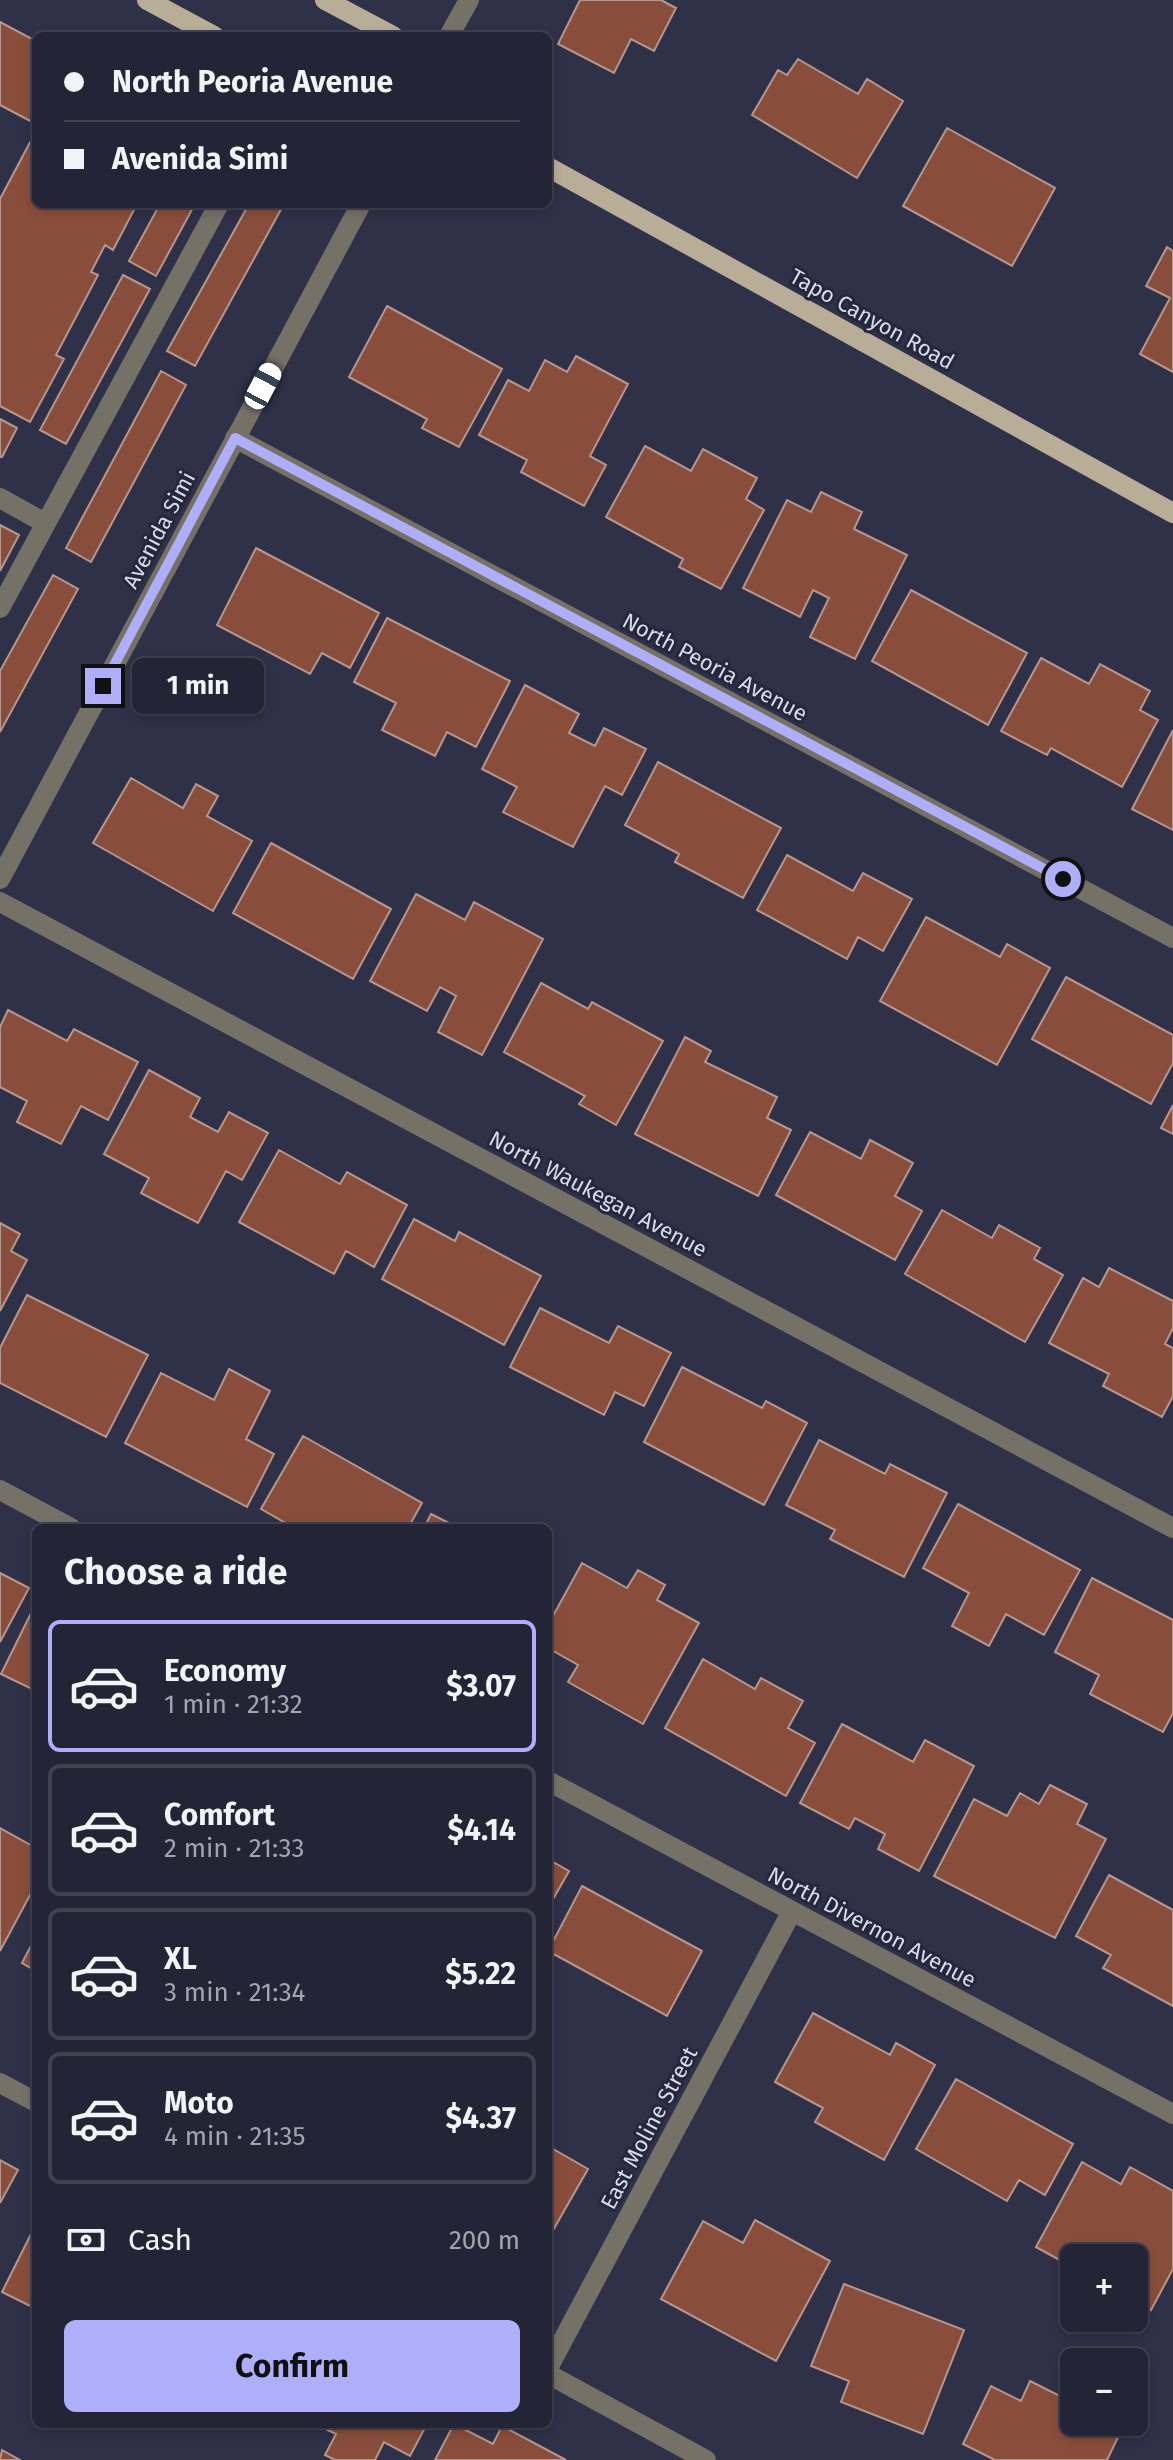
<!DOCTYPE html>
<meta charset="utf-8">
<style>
:root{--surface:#232536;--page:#2b2d3e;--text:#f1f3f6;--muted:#a3a5ad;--line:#404251;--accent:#aeaefa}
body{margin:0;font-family:"Fira Sans",sans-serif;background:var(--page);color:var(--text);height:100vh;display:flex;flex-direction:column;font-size:30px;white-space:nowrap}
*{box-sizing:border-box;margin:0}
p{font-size:26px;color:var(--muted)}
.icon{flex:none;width:44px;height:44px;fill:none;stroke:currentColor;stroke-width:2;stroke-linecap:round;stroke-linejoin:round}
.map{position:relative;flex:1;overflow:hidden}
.drawer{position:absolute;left:32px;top:1524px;width:520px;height:904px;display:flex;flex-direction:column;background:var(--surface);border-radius:12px;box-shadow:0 4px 12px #0003,0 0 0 2px var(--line)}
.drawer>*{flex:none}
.top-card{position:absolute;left:32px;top:32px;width:520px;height:176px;border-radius:12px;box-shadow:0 4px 12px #0003,0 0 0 2px var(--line);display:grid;align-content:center;height:176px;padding:0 32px;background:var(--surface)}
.buttons{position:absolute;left:1060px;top:2244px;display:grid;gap:16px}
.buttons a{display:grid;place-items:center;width:88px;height:88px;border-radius:12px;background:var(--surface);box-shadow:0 4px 12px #0003,0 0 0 2px var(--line);font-size:40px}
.end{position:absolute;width:36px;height:36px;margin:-18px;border:10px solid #aeaefa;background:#111;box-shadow:0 0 0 4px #111}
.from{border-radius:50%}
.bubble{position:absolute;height:56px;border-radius:12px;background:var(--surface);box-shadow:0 4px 12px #0003,0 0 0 2px var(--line);font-size:26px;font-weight:700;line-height:56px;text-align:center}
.car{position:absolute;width:24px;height:48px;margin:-24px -12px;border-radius:10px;box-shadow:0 0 6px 2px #0007;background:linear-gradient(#fff 24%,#345 0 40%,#fff 0 76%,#345 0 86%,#fff 0)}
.top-card b{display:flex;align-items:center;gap:28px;height:76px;font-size:30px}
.top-card b+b{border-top:2px solid var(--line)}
.top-card i{width:20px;height:20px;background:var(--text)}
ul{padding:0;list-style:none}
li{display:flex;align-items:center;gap:24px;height:132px;margin:0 16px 12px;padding:0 16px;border:4px solid var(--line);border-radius:12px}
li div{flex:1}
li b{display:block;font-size:30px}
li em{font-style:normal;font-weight:700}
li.current{border-color:var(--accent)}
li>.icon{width:72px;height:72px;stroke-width:1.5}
h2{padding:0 32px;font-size:36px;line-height:96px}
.pay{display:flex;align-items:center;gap:20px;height:88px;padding:0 32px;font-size:30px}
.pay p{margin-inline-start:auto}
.cta{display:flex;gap:16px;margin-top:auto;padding:16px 32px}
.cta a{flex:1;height:92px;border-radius:12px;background:var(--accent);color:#111;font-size:32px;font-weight:700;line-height:92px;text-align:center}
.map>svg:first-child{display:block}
.building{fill:#894e3b;stroke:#b6978d;stroke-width:2}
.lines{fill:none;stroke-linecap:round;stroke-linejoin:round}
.minor{stroke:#767166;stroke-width:20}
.major{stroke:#b8ae97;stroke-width:20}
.route{stroke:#aeaefa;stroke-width:10}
.labels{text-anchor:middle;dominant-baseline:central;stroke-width:6;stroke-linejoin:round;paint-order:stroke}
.street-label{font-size:22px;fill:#d9dcea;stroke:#25273d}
</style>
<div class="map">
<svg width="1173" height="2460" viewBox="0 0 1173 2460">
<rect width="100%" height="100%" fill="#2f3148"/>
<!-- building -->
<path class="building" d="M580 0H661L676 8 654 51 631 39 614 73 558 44Z
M0 22 36 41V124L0 105Z
M798 59 858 94 867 79 903 101 857 178 752 115 778 70 787 75Z
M947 128 1055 188 1012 266 903 206Z
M36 131V204H137L113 250 105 245 91 272 98 275 56 355 64 359 30 422 0 406V199Z
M160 204H195L156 276 129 261Z
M249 204H284L195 366 167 351Z
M1167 247 1173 251V372L1140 354 1170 298 1146 286Z
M123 275 150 289 66 444 40 430Z
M387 306 502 369 459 447 422 428 427 419 349 377Z
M576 356 628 384 590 456 606 465 584 506 521 472 527 460 479 435 508 380 529 391 545 360 567 372Z
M161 371 186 385 91 562 66 548Z
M0 419 17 428 2 457H0Z
M645 446 691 471 703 449 757 478 746 499 764 510 721 589 679 567 683 559 606 517Z
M821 492 862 512 854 529 907 555 855 659 810 637 829 598 813 590 800 617 743 588 787 500 811 512Z
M0 525 19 535 0 571Z
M256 548 379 613 350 668 322 653 310 674 217 625Z
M53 575 78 589 0 732V671Z
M911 590 1027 653 988 725 872 661Z
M387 618 510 681 476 747 447 732 435 756 382 730 396 703 354 682Z
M1041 658 1089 684 1100 664 1150 691 1140 710 1158 720 1122 787 1051 748 1047 755 1001 731Z
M525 685 579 714 569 733 595 746 604 728 646 749 622 795 605 786 573 847 503 812 517 787 482 769Z
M1173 730V830L1132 809Z
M658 762 781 828 743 898 675 862 679 854 625 825Z
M131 778 183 808 196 784 218 796 207 816 252 841 213 911 93 843Z
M271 843 391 909 353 979 233 913Z
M787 855 853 891 863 873 912 899 883 951 858 937 847 959 757 910Z
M416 894 465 920 474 902 543 939 482 1055 438 1032 456 996 440 987 427 1011 370 981Z
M926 917 1000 957 1007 944 1050 968 997 1065 880 1001Z
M1066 977 1173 1035V1063L1151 1104 1032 1039Z
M541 983 588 1009 592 1002 663 1041 616 1125 579 1104 585 1096 504 1052Z
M8 1010 67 1041 74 1029 138 1062 108 1120 81 1106 61 1144 17 1122 27 1101 0 1087V1027Z
M685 1037 711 1051 705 1062 777 1097 767 1118 791 1130 758 1196 635 1134Z
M149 1070 200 1098 190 1117 218 1132 229 1112 268 1133 242 1180 226 1171 198 1223 141 1193 149 1178 104 1154Z
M1173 1105V1134L1161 1128Z
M810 1132 861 1159 870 1140 913 1163 895 1196 922 1211 895 1260 776 1195Z
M279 1150 340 1184 347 1172 407 1205 374 1267 346 1251 334 1274 239 1222Z
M942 1210 992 1238 999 1225 1040 1248 1034 1259 1063 1275 1025 1342 905 1274Z
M414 1219 455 1241 459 1232 541 1276 504 1345 382 1279Z
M0 1223 20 1234 11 1251 27 1260 0 1311Z
M1109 1268 1173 1301V1328L1165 1344 1173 1348V1396L1162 1417 1103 1386 1109 1374 1049 1343 1083 1278 1099 1287Z
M27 1295 148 1355 106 1437 0 1383V1348Z
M540 1308 609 1343 618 1326 671 1353 644 1406 615 1392 604 1415 510 1367Z
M682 1367 762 1408 766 1401 807 1423 764 1505 644 1442Z
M229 1369 270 1391 246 1439 274 1454 247 1507 125 1443 161 1373 214 1400Z
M303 1436 422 1503 408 1528H294L261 1509Z
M819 1440 885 1474 890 1464 947 1493 904 1577 830 1539 835 1530 786 1505Z
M958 1504 1080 1570 1044 1635 1006 1614 989 1646 952 1626 969 1593 923 1568Z
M431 1514 459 1528H424Z
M582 1563 627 1588 638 1570 665 1585 657 1600 699 1623 643 1724 568 1682 578 1665 548 1648V1625Z
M0 1573 29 1588 0 1642Z
M1092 1578 1173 1620V1713L1163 1732 1090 1694 1099 1675 1055 1652Z
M36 1603V1691L1 1674Z
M703 1659 755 1689 761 1678 803 1701 788 1728 815 1743 786 1796 665 1728Z
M842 1724 913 1762 925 1740 974 1766 919 1871 878 1849 885 1834 855 1818 849 1829 800 1803Z
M1050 1785 1087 1804 1077 1824 1106 1839 1055 1938 934 1876 974 1799 1007 1816 1020 1793 1039 1804Z
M0 1828 36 1848V1884L0 1951Z
M548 1859 569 1871 548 1908Z
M1109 1875 1173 1910V2006L1103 1968 1111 1955 1076 1936Z
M582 1886 702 1951 667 2016 548 1951Z
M36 1936V1971L22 1963Z
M813 2013 890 2055 896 2043 935 2065 884 2160 815 2122 823 2108 775 2082Z
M956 2079 1073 2144 1045 2195 1019 2180 1007 2201 916 2149Z
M548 2146 588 2169 548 2239Z
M0 2160 18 2170 0 2203Z
M1082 2162 1121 2184 1130 2167 1173 2191V2269L1151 2310 1134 2300V2258H1074V2268L1036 2247Z
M755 2220 830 2261 776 2361 661 2299 703 2221 743 2243Z
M36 2224V2309L2 2292Z
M844 2284 964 2330 923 2434 841 2402 849 2381 811 2366Z
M1030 2381 1074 2403V2422H1114L1123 2427 1107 2460H995L963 2444 991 2386 1021 2401Z
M315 2424H427L410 2456 384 2442 375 2460H335L325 2455 336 2434Z
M454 2424 493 2444 502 2426 566 2460H435Z
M2 2450 20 2460H0Z"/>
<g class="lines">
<!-- minor -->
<path class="minor" d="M449 36 469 0
M235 438 1173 938
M0 498 45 523
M0 608 219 204
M0 879 361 204
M0 902 1173 1528
M0 1490 71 1528
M548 1781 1173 2114
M0 2083 36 2102
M548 2368 792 1911
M548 2374 706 2460"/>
<!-- major -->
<path class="major" d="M147 0 214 36
M325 0 393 36
M548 167 1173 513"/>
</g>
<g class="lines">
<!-- route -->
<path class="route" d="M103 686 235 438 1063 879"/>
</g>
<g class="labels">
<!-- street labels -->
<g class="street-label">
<text transform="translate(872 319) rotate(29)">Tapo Canyon Road</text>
<text transform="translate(159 530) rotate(-62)">Avenida Simi</text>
<text transform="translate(715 667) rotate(28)">North Peoria Avenue</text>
<text transform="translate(598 1194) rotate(28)">North Waukegan Avenue</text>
<text transform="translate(872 1927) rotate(28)">North Divernon Avenue</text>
<text transform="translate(649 2128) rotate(-62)">East Moline Street</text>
</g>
</g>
</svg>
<div class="buttons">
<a>+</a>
<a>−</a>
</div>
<i class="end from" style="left:1063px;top:879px"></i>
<i class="end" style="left:103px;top:686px"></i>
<div class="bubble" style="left:132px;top:658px;width:132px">1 min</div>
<i class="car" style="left:263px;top:386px;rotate:28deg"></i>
<div class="top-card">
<b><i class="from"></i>North Peoria Avenue</b>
<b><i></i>Avenida Simi</b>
</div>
<section class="drawer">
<h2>Choose a ride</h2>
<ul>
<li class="current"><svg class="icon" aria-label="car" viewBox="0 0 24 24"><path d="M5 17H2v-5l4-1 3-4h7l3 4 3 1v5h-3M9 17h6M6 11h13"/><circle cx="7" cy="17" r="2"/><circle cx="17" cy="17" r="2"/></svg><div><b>Economy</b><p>1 min · 21:32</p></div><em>$3.07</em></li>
<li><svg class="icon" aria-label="car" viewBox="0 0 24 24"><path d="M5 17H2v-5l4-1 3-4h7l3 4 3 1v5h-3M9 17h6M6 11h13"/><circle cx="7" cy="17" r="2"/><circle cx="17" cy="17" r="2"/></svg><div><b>Comfort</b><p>2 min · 21:33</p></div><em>$4.14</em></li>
<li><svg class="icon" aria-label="car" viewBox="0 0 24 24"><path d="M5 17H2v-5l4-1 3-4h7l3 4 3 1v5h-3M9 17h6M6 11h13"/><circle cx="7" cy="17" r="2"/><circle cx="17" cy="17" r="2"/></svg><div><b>XL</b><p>3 min · 21:34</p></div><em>$5.22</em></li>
<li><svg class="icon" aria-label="car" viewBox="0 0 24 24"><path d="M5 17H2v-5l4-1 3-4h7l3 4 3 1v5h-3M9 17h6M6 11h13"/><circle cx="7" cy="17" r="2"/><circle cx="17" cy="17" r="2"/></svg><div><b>Moto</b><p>4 min · 21:35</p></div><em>$4.37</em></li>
</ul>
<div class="pay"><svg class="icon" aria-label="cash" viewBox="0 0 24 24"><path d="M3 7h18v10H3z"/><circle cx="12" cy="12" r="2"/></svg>Cash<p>200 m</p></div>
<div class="cta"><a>Confirm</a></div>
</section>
</div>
